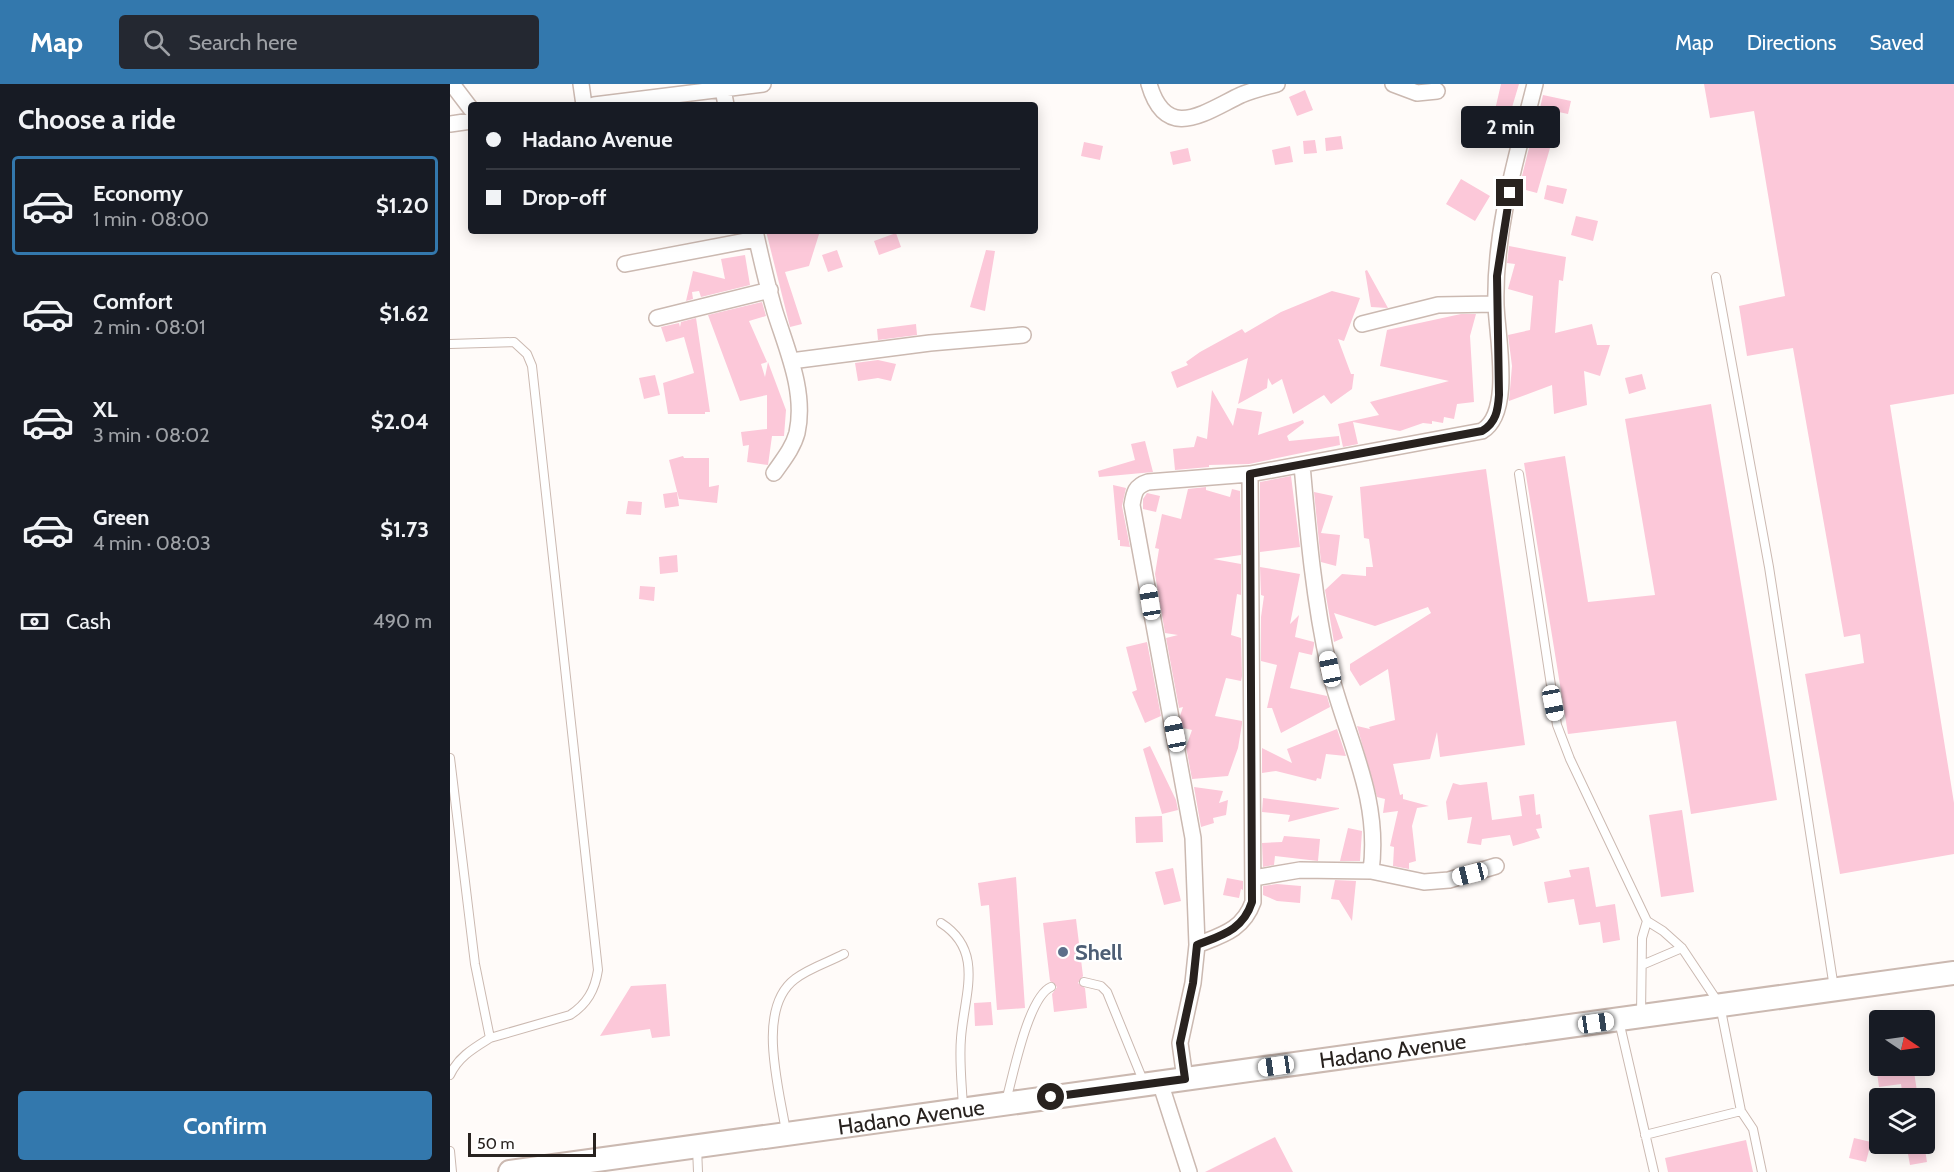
<!DOCTYPE html>
<meta charset="utf-8">
<style>
:root{--surface:#171b24;--page:#242831;--text:#f1f3f6;--muted:#9ea1a6;--line:#363941;--accent:#3378ad}
body{margin:0;font-family:Cabin,sans-serif;background:var(--page);color:var(--text);height:100vh;display:flex;flex-direction:column;font-size:22px;white-space:nowrap}
*{box-sizing:border-box;margin:0}
p{font-size:20px;color:var(--muted)}
.icon{flex:none;width:33px;height:33px;fill:none;stroke:currentColor;stroke-width:2;stroke-linecap:round;stroke-linejoin:round}
.map{position:relative;flex:1;overflow:hidden}
.side{display:flex;flex-direction:column;background:var(--surface);width:450px}
.side>*{flex:none}
.banner{position:absolute;left:18px;top:18px;width:570px;height:132px;border-radius:6px;box-shadow:0 3px 15px #0003;display:grid;align-content:center;height:132px;padding:0 18px;background:var(--surface)}
.needle{width:39px;rotate:103deg}
.controls{position:absolute;left:1419px;top:926px;display:grid;gap:12px}
.controls a{display:grid;place-items:center;width:66px;height:66px;border-radius:6px;background:var(--surface);box-shadow:0 3px 15px #0003;font-size:30px}
.scale{position:absolute;left:18px;bottom:15px;width:128px;box-sizing:border-box;padding-left:6px;border:3px solid #28221f;border-top:0;font-size:16px;line-height:21px;white-space:nowrap;color:#28221f;-webkit-text-stroke:4px #fff;paint-order:stroke}
.end{position:absolute;width:27px;height:27px;margin:-14px;border:8px solid #28221f;background:#fff;box-shadow:0 0 0 3px #fff}
.from{border-radius:50%}
.bubble{position:absolute;height:42px;border-radius:6px;background:var(--surface);box-shadow:0 3px 15px #0003;font-size:20px;font-weight:700;line-height:42px;text-align:center}
.car{position:absolute;width:18px;height:36px;margin:-18px -9px;border-radius:8px;box-shadow:0 0 4px 2px #0007;background:linear-gradient(#fff 24%,#345 0 40%,#fff 0 76%,#345 0 86%,#fff 0)}
.banner b{display:flex;align-items:center;gap:21px;height:57px;font-size:22px}
.banner b+b{border-top:2px solid var(--line)}
.banner i{width:15px;height:15px;background:var(--text)}
ul{padding:0;list-style:none}
li{display:flex;align-items:center;gap:18px;height:99px;margin:0 12px 9px;padding:0 6px;border:3px solid transparent;border-radius:6px}
li div{flex:1}
li b{display:block;font-size:22px}
li em{font-style:normal;font-weight:700}
li.current{border-color:var(--accent)}
li>.icon{width:54px;height:54px;stroke-width:1.5}
h2{padding:0 18px;font-size:27px;line-height:72px}
.pay{display:flex;align-items:center;gap:15px;height:66px;padding:0 18px;font-size:22px}
.pay p{margin-inline-start:auto}
.primary-button{display:flex;gap:12px;margin-top:auto;padding:12px 18px}
.primary-button a{flex:1;height:69px;border-radius:6px;background:var(--accent);color:#fff;font-size:24px;font-weight:700;line-height:69px;text-align:center}
header{display:flex;align-items:center;gap:36px;box-sizing:border-box;height:84px;padding:0 30px;background:var(--accent);color:#fff}
header strong{font-size:28px}
nav{display:flex;gap:33px;margin-inline-start:auto;font-size:21px}
.search{width:420px;height:54px;background:var(--page);display:flex;align-items:center;gap:15px;box-sizing:border-box;padding:0 21px;border-radius:6px;color:var(--muted);font-size:22px}
main{display:flex;flex:1;min-height:0}
.map>svg:first-child{display:block}
.building{fill:#fcc8d9}
.lines{fill:none;stroke-linecap:round;stroke-linejoin:round}
.lane-casing{stroke:#cbb9b1;stroke-width:10}
.street-casing{stroke:#cbb9b1;stroke-width:18}
.primary-casing{stroke:#cbb9b1;stroke-width:26}
.lane{stroke:#fff;stroke-width:8}
.street{stroke:#fff;stroke-width:15}
.primary{stroke:#fff;stroke-width:22}
.route{stroke:#28221f;stroke-width:8}
.service-dot{fill:#5c6f8a;stroke:#fff;stroke-width:2}
.labels{text-anchor:middle;dominant-baseline:central;stroke-width:4.5;stroke-linejoin:round;paint-order:stroke}
.service-label{font-size:22px;font-weight:bold;fill:#4e5e75;stroke:#fff;text-anchor:start}
.street-label{font-size:22px;fill:#28221f;stroke:#fff}
</style>
<header>
<strong>Map</strong>
<div class="search"><svg class="icon" aria-label="search" viewBox="0 0 24 24"><circle cx="10" cy="10" r="6"/><path d="M15 15l6 6"/></svg>Search here</div>
<nav><a>Map</a><a>Directions</a><a>Saved</a></nav>
</header>
<main>
<section class="side">
<h2>Choose a ride</h2>
<ul>
<li class="current"><svg class="icon" aria-label="car" viewBox="0 0 24 24"><path d="M5 17H2v-5l4-1 3-4h7l3 4 3 1v5h-3M9 17h6M6 11h13"/><circle cx="7" cy="17" r="2"/><circle cx="17" cy="17" r="2"/></svg><div><b>Economy</b><p>1 min · 08:00</p></div><em>$1.20</em></li>
<li><svg class="icon" aria-label="car" viewBox="0 0 24 24"><path d="M5 17H2v-5l4-1 3-4h7l3 4 3 1v5h-3M9 17h6M6 11h13"/><circle cx="7" cy="17" r="2"/><circle cx="17" cy="17" r="2"/></svg><div><b>Comfort</b><p>2 min · 08:01</p></div><em>$1.62</em></li>
<li><svg class="icon" aria-label="car" viewBox="0 0 24 24"><path d="M5 17H2v-5l4-1 3-4h7l3 4 3 1v5h-3M9 17h6M6 11h13"/><circle cx="7" cy="17" r="2"/><circle cx="17" cy="17" r="2"/></svg><div><b>XL</b><p>3 min · 08:02</p></div><em>$2.04</em></li>
<li><svg class="icon" aria-label="car" viewBox="0 0 24 24"><path d="M5 17H2v-5l4-1 3-4h7l3 4 3 1v5h-3M9 17h6M6 11h13"/><circle cx="7" cy="17" r="2"/><circle cx="17" cy="17" r="2"/></svg><div><b>Green</b><p>4 min · 08:03</p></div><em>$1.73</em></li>
</ul>
<div class="pay"><svg class="icon" aria-label="cash" viewBox="0 0 24 24"><path d="M3 7h18v10H3z"/><circle cx="12" cy="12" r="2"/></svg>Cash<p>490 m</p></div>
<div class="primary-button"><a>Confirm</a></div>
</section>
<div class="map">
<svg width="1504" height="1088" viewBox="0 0 1504 1088">
<rect width="100%" height="100%" fill="#fffbf9"/>
<!-- building -->
<path class="building" d="M1051 0H1069L1060 30 1045 26Z
M1254 0H1504V310L1440 321 1504 719V770L1390 790 1355 590 1414 579 1410 550 1394 553 1343 264 1297 272 1289 222 1335 212 1304 27 1260 34Z
M855 6 863 26 847 32 839 13Z
M1093 11 1121 17 1118 30 1090 24Z
M891 52 893 65 876 67 875 54Z
M865 56 867 69 854 70 853 57Z
M1081 56 1100 64 1087 109 1069 104Z
M634 58 653 62 650 76 631 72Z
M840 62 843 78 825 81 822 66Z
M738 64 741 77 723 81 720 68Z
M1011 95 1040 112 1025 137 996 120Z
M1097 101 1117 105 1113 120 1094 115Z
M1126 132 1148 137 1143 157 1121 151Z
M316 147H370L359 182 335 188 352 240 340 243Z
M446 149 451 163 429 171 424 157Z
M1059 162 1116 173 1113 197 1109 196 1105 249 1142 240 1147 261H1160L1150 292 1134 287 1137 321 1104 330 1102 301 1059 317 1062 282 1058 251 1080 246 1083 212 1058 205 1065 180 1057 179Z
M387 166 393 183 378 188 372 171Z
M536 166 545 167 535 227 520 223Z
M295 171 300 201 251 213 249 207 242 208 243 215 236 217 243 187 275 195 271 175Z
M917 186 938 224 921 223 915 187Z
M882 207 910 214 894 257 888 255 901 290H904L902 305 881 320 874 311 843 330 832 295 822 301 818 294 817 304 788 320 798 274 727 304 721 288 738 281 736 278 750 268 792 245 795 249 831 228Z
M312 218 316 232 299 237 317 278 311 280 315 293 318 278 336 326 334 352H322L318 381 297 378 299 361 293 362 291 348 317 345V311L290 317 258 231Z
M1011 230H1026L1020 252 1024 318 1007 320 1004 335 994 333 993 339 982 337V340L973 339 950 347 903 338 908 360 893 363 888 340 929 331 920 318 999 297 930 282 937 246Z
M246 234 260 328H255V330H218L213 299 244 289 234 253 216 258 211 243 229 239 230 243 231 238Z
M466 240 467 251 428 256 427 245Z
M428 276 446 280 441 297 428 294 408 297 405 279Z
M1192 290 1196 305 1179 310 1175 294Z
M205 291 210 311 194 315 189 294Z
M762 306 783 342 787 324 812 328 808 351 853 336 854 339 837 352 839 357 889 352 890 361 799 380 759 381V383L725 386 723 365 744 363 747 352 757 355Z
M1261 320 1327 716 1241 730 1226 637 1118 650 1074 379 1115 372 1138 518 1205 511 1175 335Z
M695 357 703 388 649 393 648 387 685 376 681 360Z
M233 372 234 374H259V403L269 401 267 419 229 415 219 376Z
M1036 385 1075 661 990 673 987 648 980 675 943 680 950 711 953 710V715L979 722 967 724 962 742 966 777 959 779V785L943 782 944 763 940 762 948 727 933 729 935 715 927 713 907 642 920 645 919 643 945 636 938 585 910 602 900 586V580L981 529 978 523 925 542 884 529 893 554 884 558 875 506 892 490 916 492V483H923L919 455 914 454 910 403Z
M841 392 850 463 810 468V398Z
M663 401 676 404 672 422 680 463 670 462V456H668Z
M756 403V406L780 413 782 405 790 407 791 471 763 475 791 480V511L787 510 781 551 791 554 792 592 791 597 776 594 765 632 792 637V640L788 664 778 692 742 695 736 663 742 646 733 644 730 632 733 623 729 624 716 554 728 551 715 549 705 490 709 465 705 464 712 430 731 435 738 405Z
M227 408 229 422 215 424 213 410Z
M864 408 883 412 871 449 890 451 886 482 871 478Z
M697 409 710 412 706 428 693 425V415Z
M178 417 192 418 191 431 176 430Z
M227 471 228 488 210 490 209 473Z
M810 483 850 490 840 540 849 531 845 553 864 558V561L862 571 849 568 840 604 877 612 880 623 831 649 822 624H817L827 581 811 577V533L814 512 811 511Z
M190 502 205 503 204 517 189 515Z
M697 558 711 632 695 639 682 608 687 606 676 563Z
M887 645 896 672 876 670 871 695 867 694 866 697 826 687 812 689V664L842 679 837 665Z
M700 662 726 716 728 726 712 730 693 665Z
M1037 698 1042 736 1072 732 1069 712 1084 710 1086 731 1090 730 1092 744 1086 745 1090 754 1063 762 1060 751 1032 755 1031 761 1017 759 1022 733 998 736 996 718 1003 699 1010 701Z
M744 703 773 707 769 719 778 716 776 731 763 734 764 739 751 743Z
M813 714 889 724V725L838 738 840 731 812 728Z
M1232 726 1244 808 1211 813 1199 731Z
M712 732 713 758 686 759 685 733Z
M898 744 912 747 910 777H890Z
M834 752 870 755 868 777 825 772 824 781 813 783 812 759 832 758Z
M1139 783 1146 823 1165 820 1170 856 1153 859 1150 838 1129 841 1124 815 1098 819 1094 798 1121 793 1119 786Z
M723 784 731 817 714 821 705 788Z
M566 793 575 924 547 926 539 821 531 822 528 799Z
M777 794 793 797V806L791 805 789 814 773 811Z
M885 796 906 797 902 837 889 816 881 815Z
M827 800 851 802 850 819 827 817 813 811V802Z
M626 835 633 892 628 899 635 904 637 924 604 928 602 910 607 903 600 897 593 839Z
M216 900 220 952 202 954 200 945 150 952 181 902Z
M541 918 543 941 525 942 524 919Z
M1426 981H1463L1468 1014H1453L1451 1000 1429 1003Z
M825 1053 843 1088H755Z
M1404 1054 1421 1058 1416 1078 1399 1074Z
M1296 1056 1303 1088H1218L1215 1074Z
M1456 1059H1474L1477 1078 1460 1081Z"/>
<g class="lines">
<!-- lane casing -->
<g class="lane-casing">
<path id="lane" d="M1266 193 1319 483 1384 904
M0 260 64 258 77 270 82 282 148 886C145 906 137 920 120 931L40 954
M1069 390 1107 641 1120 675 1197 837 1213 847 1232 864 1270 921 1291 1027 1303 1045 1312 1088
M0 674 25 880 40 954C24 964 8 973 0 991
M491 839C535 867 514 911 511 954 509 977 512 1001 513 1024
M1192 881 1232 864
M634 898 651 902 657 908 694 999
M1191 931 1192 854 1197 837
M1169 937 1204 1088
M556 1017C563 992 578 913 601 903
M336 1048C330 1007 305 925 345 895 359 884 379 878 394 870
M1195 1051 1291 1027
M247 1063 248 1088
M0 1067 2 1088"/>
</g>
<!-- street casing -->
<g class="street-casing">
<path id="street" d="M2 0 21 25
M131 0 134 21
M272 0 276 21
M699 0C716 59 755 28 791 11 803 6 815 3 827 0
M943 0 967 9 987 7
M144 21 313 0
M0 40 21 37
M305 147C311 174 317 201 325 228 337 266 356 308 347 349 343 364 333 376 324 389
M175 180 306 155
M207 234 320 206
M912 240 988 221 1046 220
M341 277 480 259 573 251
M852 381C858 449 864 517 879 584 896 654 931 712 921 787
M804 794 850 786 921 787 974 798 999 796 1046 782
M747 861C772 851 793 846 803 818L800 390
M735 995 730 959 743 899 747 861 743 754 682 421C684 409 685 402 698 398L800 390 1032 347C1063 329 1047 252 1046 221 1044 146 1067 71 1085 0
M710 998 739 1088"/>
</g>
<!-- primary casing -->
<g class="primary-casing">
<g id="primary">
<path id="s1" d="M60 1088 1504 889"/>
</g>
</g>
<!-- lane -->
<use href="#lane" class="lane"/>
<!-- street -->
<use href="#street" class="street"/>
<!-- primary -->
<use href="#primary" class="primary"/>
</g>
<g class="lines">
<!-- route -->
<path class="route" d="M601 1013 735 995 730 959 743 899 747 861C772 851 793 846 802 818L800 390 1032 347C1046 339 1048 326 1049 311L1047 192 1060 109"/>
</g>
<!-- markers -->
<circle class="service-dot" cx="613" cy="868" r="6"/>
<g class="labels">
<!-- service labels -->
<g class="service-label">
<text x="625" y="868">Shell</text>
</g>
<!-- street labels -->
<g class="street-label">
<text stroke="none"><textPath href="#s1" startOffset="891">Hadano Avenue</textPath></text>
<text stroke="none"><textPath href="#s1" startOffset="405">Hadano Avenue</textPath></text>
</g>
</g>
</svg>
<div class="controls">
<a><svg class="needle" viewBox="-14 -14 28 28"><path d="M0-13l5 13h-10z" fill="#e53935"/><path d="M0 13l5-13h-10z" fill="#9ea1a6"/></svg></a>
<a><svg class="icon" aria-label="layers" viewBox="0 0 24 24"><path d="M12 4l9 5-9 5-9-5zM3 14l9 5 9-5"/></svg></a>
</div>
<div class="scale">50 m</div>
<i class="end from" style="left:601px;top:1013px"></i>
<i class="end" style="left:1060px;top:109px"></i>
<div class="bubble" style="left:1011px;top:22px;width:99px">2 min</div>
<i class="car" style="left:700px;top:518px;rotate:351deg"></i>
<i class="car" style="left:880px;top:585px;rotate:348deg"></i>
<i class="car" style="left:1103px;top:619px;rotate:169deg"></i>
<i class="car" style="left:725px;top:650px;rotate:349deg"></i>
<i class="car" style="left:1020px;top:790px;rotate:256deg"></i>
<i class="car" style="left:1146px;top:939px;rotate:82deg"></i>
<i class="car" style="left:826px;top:982px;rotate:262deg"></i>
<div class="banner">
<b><i class="from"></i>Hadano Avenue</b>
<b><i></i>Drop-off</b>
</div>
</div>
</main>
